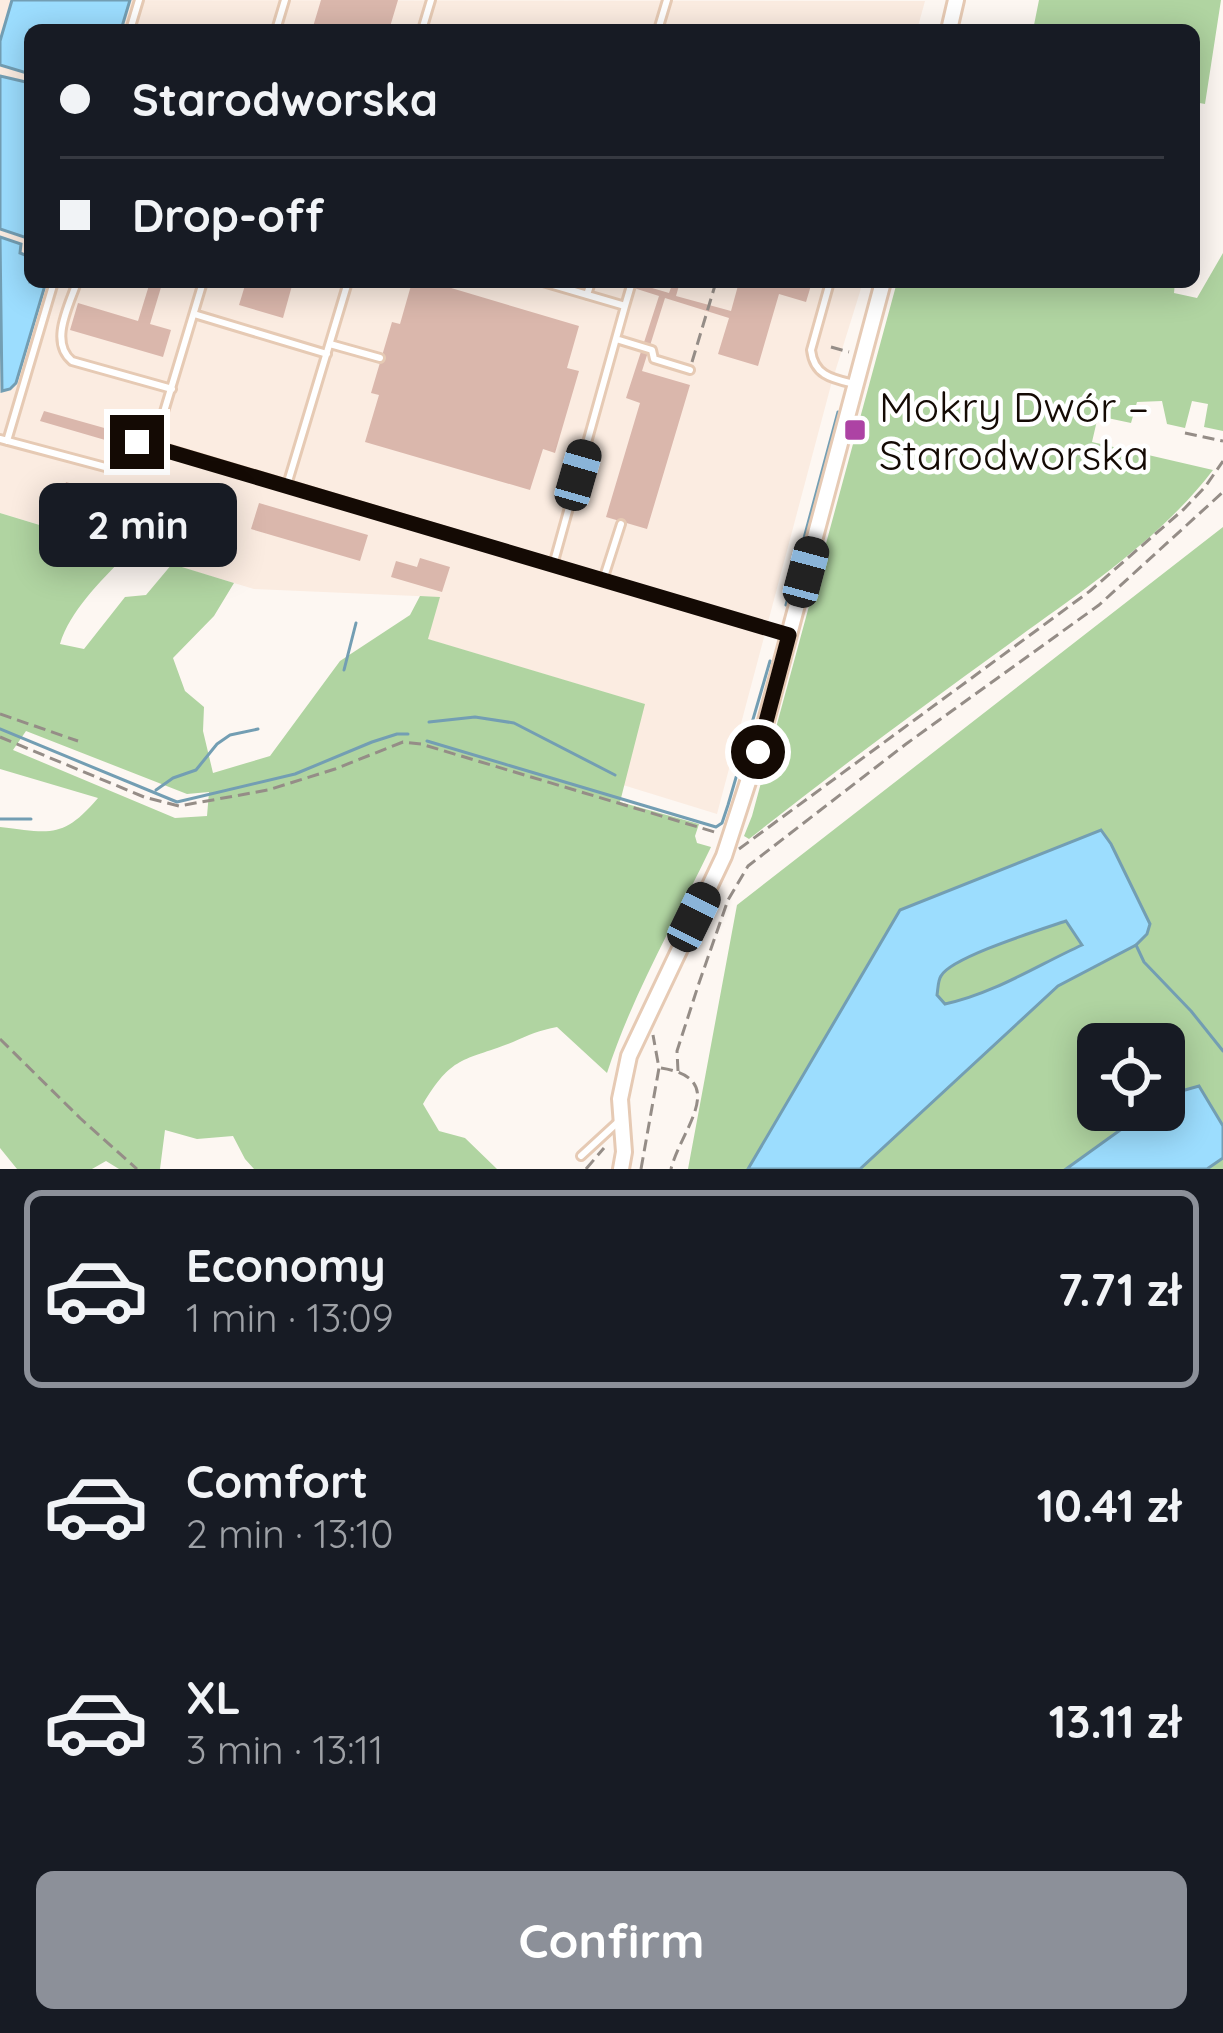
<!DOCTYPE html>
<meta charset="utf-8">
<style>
:root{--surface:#171b24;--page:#242831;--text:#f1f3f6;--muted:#9ea1a6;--line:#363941;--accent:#8c9099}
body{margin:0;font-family:Quicksand,sans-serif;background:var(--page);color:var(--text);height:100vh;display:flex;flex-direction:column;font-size:45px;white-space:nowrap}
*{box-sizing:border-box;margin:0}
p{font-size:39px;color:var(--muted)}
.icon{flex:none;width:66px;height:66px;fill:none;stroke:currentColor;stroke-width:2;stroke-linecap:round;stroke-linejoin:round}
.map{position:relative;height:1169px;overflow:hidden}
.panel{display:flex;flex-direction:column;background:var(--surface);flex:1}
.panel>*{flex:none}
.top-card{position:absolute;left:24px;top:24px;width:1176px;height:264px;border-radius:18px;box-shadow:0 6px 30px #0003;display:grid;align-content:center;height:264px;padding:0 36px;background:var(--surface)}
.buttons{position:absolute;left:1077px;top:1023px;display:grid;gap:24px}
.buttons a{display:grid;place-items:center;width:108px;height:108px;border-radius:18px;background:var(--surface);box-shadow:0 6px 30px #0003;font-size:60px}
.end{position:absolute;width:54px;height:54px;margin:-27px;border:15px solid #140a04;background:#fff;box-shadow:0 0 0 6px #fff}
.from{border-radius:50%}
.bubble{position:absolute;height:84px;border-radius:18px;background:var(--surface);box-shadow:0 6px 30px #0003;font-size:39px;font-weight:700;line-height:84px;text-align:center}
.car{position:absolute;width:36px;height:72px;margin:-36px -18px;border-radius:15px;box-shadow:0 0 9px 3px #0007;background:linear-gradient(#222 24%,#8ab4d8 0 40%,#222 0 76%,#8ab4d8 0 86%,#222 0)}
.top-card b{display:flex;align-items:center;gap:42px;height:114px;font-size:45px}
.top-card b+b{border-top:3px solid var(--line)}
.top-card i{width:30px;height:30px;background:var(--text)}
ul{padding:21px 0 0;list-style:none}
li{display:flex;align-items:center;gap:36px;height:198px;margin:0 24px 18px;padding:0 12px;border:6px solid transparent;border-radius:18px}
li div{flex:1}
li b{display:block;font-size:45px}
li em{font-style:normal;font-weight:700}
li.active{border-color:var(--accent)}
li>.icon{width:108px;height:108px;stroke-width:1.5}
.button{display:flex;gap:24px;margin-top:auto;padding:24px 36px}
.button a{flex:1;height:138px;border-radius:18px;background:var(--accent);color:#fff;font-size:48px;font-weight:700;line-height:138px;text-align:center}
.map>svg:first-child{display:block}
.built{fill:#fbece1}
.green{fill:#b0d4a1;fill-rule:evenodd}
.water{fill:#9cddfe;stroke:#739eb3;stroke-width:3;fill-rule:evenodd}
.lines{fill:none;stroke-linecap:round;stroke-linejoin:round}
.stream{stroke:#739eb3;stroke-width:3}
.building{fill:#dab7ac}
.lane-casing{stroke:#e6cab4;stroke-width:12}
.street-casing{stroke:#e6cab4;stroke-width:20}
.path{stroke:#958d87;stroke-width:3;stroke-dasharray:12 6;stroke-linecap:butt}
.lane{stroke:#fff;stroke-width:6}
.street{stroke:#fff;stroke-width:14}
.route{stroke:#140a04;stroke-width:15}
.poi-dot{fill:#ad43a4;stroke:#fff;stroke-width:4.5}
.labels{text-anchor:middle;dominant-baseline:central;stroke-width:9;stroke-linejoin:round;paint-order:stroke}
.poi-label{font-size:42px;fill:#140a04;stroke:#fff;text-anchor:start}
</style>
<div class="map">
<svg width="1223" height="1169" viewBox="0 0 1223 1169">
<rect width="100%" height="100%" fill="#fdf7f2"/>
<!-- built -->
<path class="built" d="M0 0 925 1 917 30H30V282H863L831 385 717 814 623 785 644 704 427 639 439 597 254 589 0 513Z"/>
<!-- green -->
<path class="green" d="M1039 0H1221L1205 104 1194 102V30H1033Z
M1223 253V431L1204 427 1208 404 1192 401 1185 428 1167 424 1162 401 1137 402 1131 423 1098 416 1092 442 1213 470C1158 542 1077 594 1005 647 918 710 832 773 749 839L744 836 752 816 897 282H1175L1174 293 1197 298Z
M0 513 122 550 124 557C100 582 70 611 60 644L84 649 125 597 146 595 172 564 234 583 214 616 173 658 185 691 204 707 203 731 213 773 270 756 340 661 410 615 420 596 440 597 428 639 645 704 620 802 699 824 695 836 697 843 711 847C675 922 633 993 607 1073L557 1027C540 1030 528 1035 513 1042 464 1061 452 1055 423 1104L439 1131 465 1138 497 1169H254L245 1159 233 1136 197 1139 165 1130 160 1169H119L106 1161 92 1169H17L0 1148V827C51 833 63 839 98 798L0 769ZM26 731 187 794 209 792 207 816 175 818 13 750Z
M1223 527V1169H688L737 905ZM1098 1044H1164V1110H1098Z"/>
<!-- water -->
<path class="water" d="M12 0H130L121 30H30V74L0 65V41Z
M0 76 30 83V239L0 229Z
M0 237 21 244 20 253 30 257V282H46L16 383 10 389 2 391Z
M1101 830 1111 844 1150 924 1147 934 1136 945 1058 986 860 1169H748L900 910ZM1066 921 1082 945C1038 965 993 994 945 1004L937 995C938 989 938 980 941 976 951 957 1043 929 1066 921Z
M1199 1086 1223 1126V1158L1207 1169H1066L1148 1110H1164V1101L1185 1090Z"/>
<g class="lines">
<!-- stream -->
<path class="stream" d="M786 605 838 412
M344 670 356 623
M429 722 475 717 514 723 615 775
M0 729 177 802 295 774 372 742 397 734H408
M427 741 716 827 722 823 728 805 770 661
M156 790 173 778 196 770 217 744 230 735 258 729
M0 819H31
M1136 945 1144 962 1191 1011 1223 1051"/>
</g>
<!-- building -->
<path class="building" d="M321 0H398L389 30H312Z
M150 282H172L170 287 162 284 150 324 171 330 163 357 70 330 78 303 138 321Z
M246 282H293L283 318 239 305Z
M412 282H431L579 326 567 368 579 371 555 453 543 449 530 490 365 442 379 395 371 393 392 322 400 324Z
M615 282H632L669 293 673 282H680L676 296 731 311 739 282H812L806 302 779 294 758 366 718 354 729 318 665 298 642 371 690 385 647 529 606 517 640 403 626 398 659 296Z
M44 411 115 431 112 442 40 421Z
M66 482 207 524 199 550 157 538 156 542 151 541 152 536 58 508Z
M259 503 368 535 360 561 251 529Z
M420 558 450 567 442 592 391 577 396 561 417 567Z"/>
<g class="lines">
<!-- lane casing -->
<g class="lane-casing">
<path id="lane" d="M130 30 139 0
M276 30 285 0
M422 30 431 0
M658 30 667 0
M77 282C69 306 49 342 72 361L172 389
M203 282 154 445 787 634
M543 282 625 306 553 565
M830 282 811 350C814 376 833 379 854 384
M587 295 591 282
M625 306 632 282
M194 314 327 354
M616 339 652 350 654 359 690 370
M330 344 380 358
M0 439 109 468 137 442 154 445
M7 441 54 282
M287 485 348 282
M603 580 621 524
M581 1156 618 1122"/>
</g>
<!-- street casing -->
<g class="street-casing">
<path id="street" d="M949 30 956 0
M621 1169 624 1152 620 1099 629 1056 724 856 758 751 883 282"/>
</g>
<!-- path -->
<path class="path" d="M831 347 849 352
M692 362 716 282
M1185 433 1223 441
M0 714 78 741
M0 737 144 797 179 806 268 790 335 769 403 742 421 744 718 833
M739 849 1090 591 1184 509 1205 487 1223 461
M0 1039 80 1118 137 1169
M661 1068C731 1079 681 1129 671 1169
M678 1071 677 1051 699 983 728 900 748 866 906 744 1099 605 1223 492
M586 1169 604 1148
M641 1169 659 1068 653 1035"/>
<!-- lane -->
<use href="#lane" class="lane"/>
<!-- street -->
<use href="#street" class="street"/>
</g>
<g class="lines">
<!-- route -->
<path class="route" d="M137 442 789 635 758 752"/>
</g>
<!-- markers -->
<rect class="poi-dot" x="843" y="418" width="24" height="24" rx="6"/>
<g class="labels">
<!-- poi labels -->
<g class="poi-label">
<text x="879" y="406">Mokry Dwór –<tspan x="879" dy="48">Starodworska</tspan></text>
</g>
</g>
</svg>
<div class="buttons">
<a><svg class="icon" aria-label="locate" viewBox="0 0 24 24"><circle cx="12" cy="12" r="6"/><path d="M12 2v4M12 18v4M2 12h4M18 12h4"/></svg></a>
</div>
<i class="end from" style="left:758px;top:752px"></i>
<i class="end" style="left:137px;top:442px"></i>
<div class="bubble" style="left:39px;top:483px;width:198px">2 min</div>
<i class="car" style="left:578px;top:475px;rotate:16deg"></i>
<i class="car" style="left:806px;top:572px;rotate:15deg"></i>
<i class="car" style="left:694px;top:917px;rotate:26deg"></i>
<div class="top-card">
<b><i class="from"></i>Starodworska</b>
<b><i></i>Drop-off</b>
</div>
</div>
<section class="panel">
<ul>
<li class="active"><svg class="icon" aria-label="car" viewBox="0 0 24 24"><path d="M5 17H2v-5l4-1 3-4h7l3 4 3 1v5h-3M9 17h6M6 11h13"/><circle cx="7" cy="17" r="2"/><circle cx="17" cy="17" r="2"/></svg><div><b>Economy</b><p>1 min · 13:09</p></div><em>7.71 zł</em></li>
<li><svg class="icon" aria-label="car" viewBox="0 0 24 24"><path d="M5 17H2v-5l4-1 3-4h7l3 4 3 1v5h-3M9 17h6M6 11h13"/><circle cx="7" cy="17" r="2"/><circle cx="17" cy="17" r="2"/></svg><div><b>Comfort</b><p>2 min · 13:10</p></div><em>10.41 zł</em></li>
<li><svg class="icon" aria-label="car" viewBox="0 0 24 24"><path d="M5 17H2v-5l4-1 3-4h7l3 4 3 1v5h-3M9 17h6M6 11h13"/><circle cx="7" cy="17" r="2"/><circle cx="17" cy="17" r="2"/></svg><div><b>XL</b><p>3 min · 13:11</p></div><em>13.11 zł</em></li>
</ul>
<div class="button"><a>Confirm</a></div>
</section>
